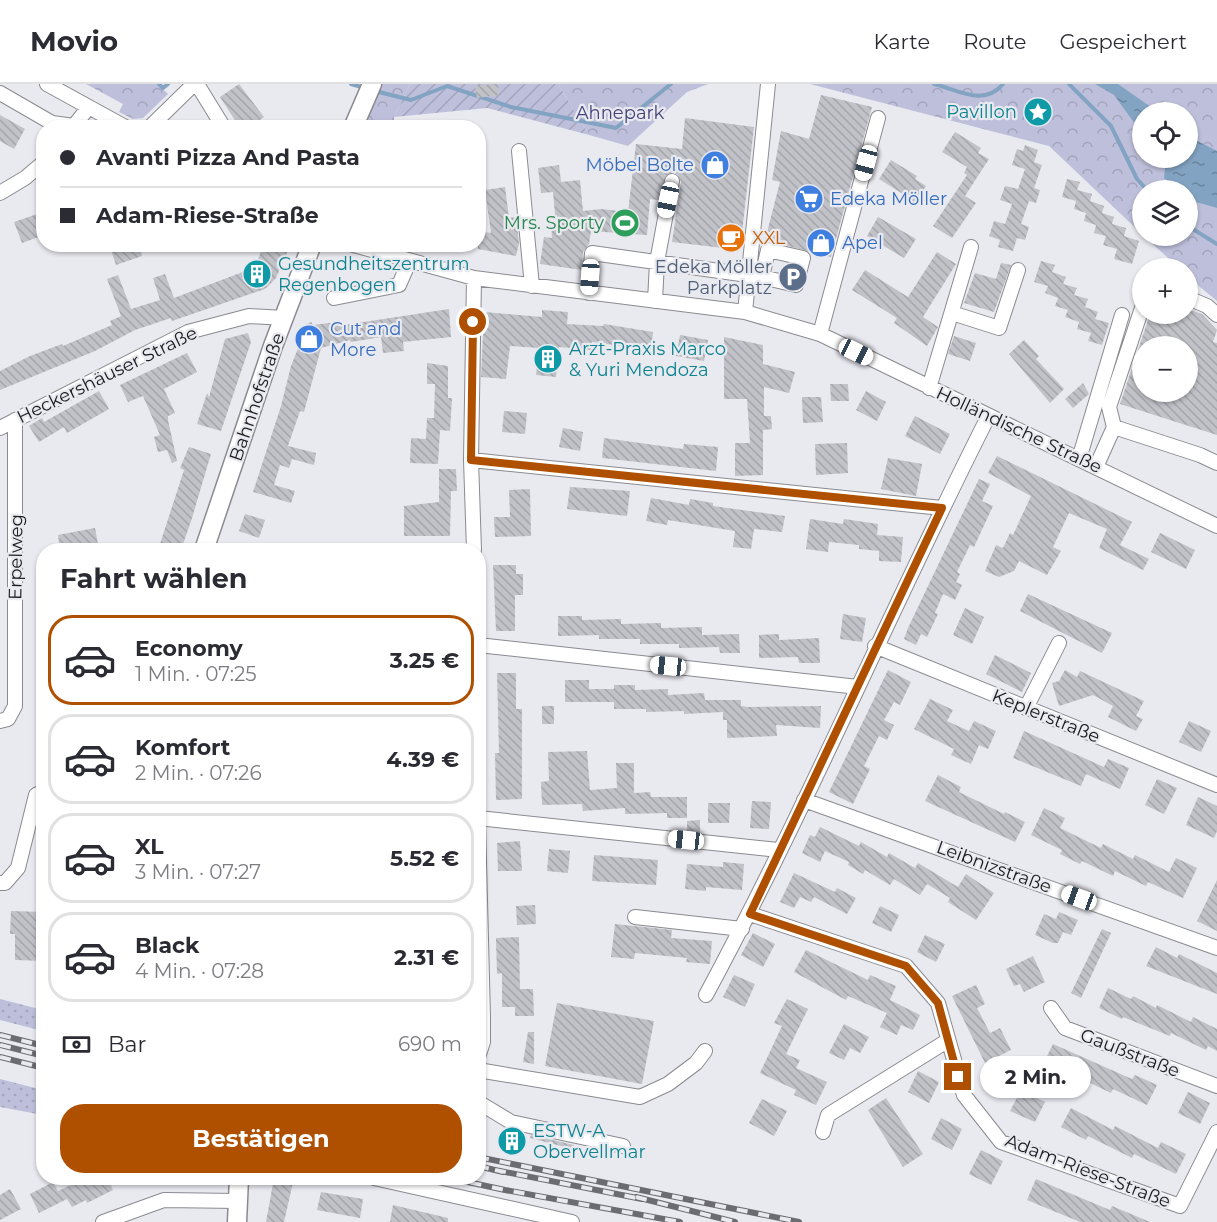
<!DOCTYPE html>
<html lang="de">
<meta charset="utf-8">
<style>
:root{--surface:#fff;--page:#f2f2f3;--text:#2b2b33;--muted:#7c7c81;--line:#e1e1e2;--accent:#af5000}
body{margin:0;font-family:Montserrat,sans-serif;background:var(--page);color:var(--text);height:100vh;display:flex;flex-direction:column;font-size:22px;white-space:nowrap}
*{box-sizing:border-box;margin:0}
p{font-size:20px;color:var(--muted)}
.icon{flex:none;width:33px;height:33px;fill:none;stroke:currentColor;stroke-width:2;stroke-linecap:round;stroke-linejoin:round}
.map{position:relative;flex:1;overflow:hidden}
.details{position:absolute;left:36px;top:459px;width:450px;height:642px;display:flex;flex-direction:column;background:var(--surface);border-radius:24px;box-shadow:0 2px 4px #0004}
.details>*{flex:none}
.guide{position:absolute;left:36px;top:36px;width:450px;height:132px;border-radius:24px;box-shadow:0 2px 4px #0004;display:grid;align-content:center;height:132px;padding:0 24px;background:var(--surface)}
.controls{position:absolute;left:1132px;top:18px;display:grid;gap:12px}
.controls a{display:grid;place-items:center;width:66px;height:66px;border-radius:50%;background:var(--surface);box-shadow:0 2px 4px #0004;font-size:30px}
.end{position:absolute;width:27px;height:27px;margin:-14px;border:8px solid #af5000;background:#fff;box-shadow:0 0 0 3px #fff}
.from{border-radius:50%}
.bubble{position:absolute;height:42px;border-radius:21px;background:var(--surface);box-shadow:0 2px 4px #0004;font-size:20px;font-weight:700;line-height:42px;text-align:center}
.car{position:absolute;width:18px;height:36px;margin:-18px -9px;border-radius:8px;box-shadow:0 0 4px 2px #0007;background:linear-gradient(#fff 24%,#345 0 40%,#fff 0 76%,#345 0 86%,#fff 0)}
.guide b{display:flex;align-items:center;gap:21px;height:57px;font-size:22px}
.guide b+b{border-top:2px solid var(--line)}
.guide i{width:15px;height:15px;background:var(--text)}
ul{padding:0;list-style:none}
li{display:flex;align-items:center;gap:18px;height:90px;margin:0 12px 9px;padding:0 12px;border:3px solid var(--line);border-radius:24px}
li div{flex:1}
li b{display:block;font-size:22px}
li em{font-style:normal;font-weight:700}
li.on{border-color:var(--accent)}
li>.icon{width:54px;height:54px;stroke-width:1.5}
h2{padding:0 24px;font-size:27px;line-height:72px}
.pay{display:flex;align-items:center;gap:15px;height:66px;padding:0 24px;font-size:22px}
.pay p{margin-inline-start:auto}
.action{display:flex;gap:12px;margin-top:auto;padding:12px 24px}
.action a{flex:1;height:69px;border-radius:24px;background:var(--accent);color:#fff;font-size:24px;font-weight:700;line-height:69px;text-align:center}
header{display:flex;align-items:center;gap:36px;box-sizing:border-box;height:84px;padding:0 30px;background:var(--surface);border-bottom:2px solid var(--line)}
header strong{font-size:28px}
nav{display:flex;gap:33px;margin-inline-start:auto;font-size:21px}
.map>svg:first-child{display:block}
.grass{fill:url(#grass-dots)}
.park{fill:url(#park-crowns);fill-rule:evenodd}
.garden{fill:url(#garden-furrows)}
.water{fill:url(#water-ripples)}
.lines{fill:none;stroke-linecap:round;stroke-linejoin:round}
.stream{stroke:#83a3c2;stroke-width:4}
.building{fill:url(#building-back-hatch);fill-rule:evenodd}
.minor-casing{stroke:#8a8a90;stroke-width:16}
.major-casing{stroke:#8a8a90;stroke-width:21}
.minor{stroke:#fff;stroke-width:14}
.major{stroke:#fff;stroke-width:18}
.rail-casing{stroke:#6c6c70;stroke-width:6}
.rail{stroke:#e9e9f0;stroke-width:4;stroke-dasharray:11;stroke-linecap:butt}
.route{stroke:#af5000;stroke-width:8}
.labels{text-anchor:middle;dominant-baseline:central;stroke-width:4.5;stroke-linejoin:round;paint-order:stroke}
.culture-label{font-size:18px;fill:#0d838f;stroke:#e9e9f0;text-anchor:start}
.park-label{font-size:18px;fill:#454379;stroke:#e9e9f0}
.shop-label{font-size:18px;fill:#366cbe;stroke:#e9e9f0;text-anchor:start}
.leisure-label{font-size:18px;fill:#27864d;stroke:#e9e9f0;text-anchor:end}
.food-label{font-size:18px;fill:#c56008;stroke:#e9e9f0;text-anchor:start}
.service-label{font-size:18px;fill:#4e5e75;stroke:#e9e9f0;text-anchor:end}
.street-label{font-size:18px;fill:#1a1a1c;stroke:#e9e9f0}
</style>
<header>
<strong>Movio</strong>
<nav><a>Karte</a><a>Route</a><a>Gespeichert</a></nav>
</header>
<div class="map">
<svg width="1217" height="1138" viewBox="0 0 1217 1138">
<defs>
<pattern id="grass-dots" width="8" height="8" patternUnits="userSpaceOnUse" patternTransform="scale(1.5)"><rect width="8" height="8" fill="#bec0db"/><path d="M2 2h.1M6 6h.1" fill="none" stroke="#a3a4bb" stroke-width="1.8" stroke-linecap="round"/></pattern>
<pattern id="park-crowns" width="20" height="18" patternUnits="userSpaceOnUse" patternTransform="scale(1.5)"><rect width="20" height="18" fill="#bec0db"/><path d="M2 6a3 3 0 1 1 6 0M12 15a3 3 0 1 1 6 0" fill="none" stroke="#a3a4bb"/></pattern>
<pattern id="garden-furrows" width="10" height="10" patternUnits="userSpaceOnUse" patternTransform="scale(1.5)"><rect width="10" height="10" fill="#bec0db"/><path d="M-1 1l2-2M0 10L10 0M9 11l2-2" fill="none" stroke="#a3a4bb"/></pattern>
<pattern id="water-ripples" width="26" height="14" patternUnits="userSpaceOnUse" patternTransform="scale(1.5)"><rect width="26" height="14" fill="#83a3c2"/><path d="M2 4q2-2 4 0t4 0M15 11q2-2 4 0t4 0" fill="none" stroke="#6a849d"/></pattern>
<pattern id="building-back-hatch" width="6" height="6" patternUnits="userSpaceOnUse" patternTransform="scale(1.5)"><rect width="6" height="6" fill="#c1c2c8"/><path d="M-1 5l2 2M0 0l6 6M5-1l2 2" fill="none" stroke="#a5a6ab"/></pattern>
</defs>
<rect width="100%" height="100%" fill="#e9e9f0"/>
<!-- grass -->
<path class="grass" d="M0 915 43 926V947L0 936Z
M0 995 43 1006V1031L0 1023Z"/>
<!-- park -->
<path class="park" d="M86 0H158L168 10 143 34 133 35 119 28 123 20Z
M372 0H410L394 33V43L353 44Z
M558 0H708L687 8 628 62 589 51Z
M810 0H1217V217L1188 193V184H1179L1144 152H1188V106H1143V151L1049 62ZM1143 28H1188V74H1143Z"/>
<!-- garden -->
<path class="garden" d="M410 0H558L589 51 487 24 394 33Z"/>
<!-- water -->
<path class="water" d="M1095 0H1118L1158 28H1143V46L1138 44 1114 11Z
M1188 52 1217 67V124L1189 116 1188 106H1179L1164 94 1166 74H1188Z"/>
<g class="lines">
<!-- stream -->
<path class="stream" d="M159 0 163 4 168 0
M351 0 365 4
M934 0C958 6 984 23 1003 0
M1069 0 1111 42 1137 95 1147 106
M375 7 411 16 447 2 511 23 616 44 671 0
M1188 142 1217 160"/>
</g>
<!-- building -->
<path class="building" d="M239 0 264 33 248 44H240L220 13Z
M498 0 499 11 477 14 475 2Z
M821 11 872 23 831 173 765 156 780 98 772 96 781 47 809 55Z
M0 31 25 45 14 65 0 57Z
M685 34 754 43 740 166 672 158 681 98 678 91 673 88 665 92 659 116 650 115 647 151 591 147 589 160 583 168 582 186 540 180 544 153 552 154 551 141H556L553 108 541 109 538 84 559 81 561 98 580 96 583 127 601 125 628 128 636 60 682 65Z
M955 48 981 64 978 69 989 75 965 112 976 119 952 154 933 142 967 91 964 89 967 83 942 68Z
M1025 61 1038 66 1034 78 1042 81 1034 104 1040 106 1036 119 1029 117 1021 140 1029 143 1025 156 1017 154 1013 167 998 163 1000 156 989 152 994 137 1005 140 1012 120 1000 116 1005 102 1018 105 1025 85 1012 81 1017 65 1023 67Z
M891 76 917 92 915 95 926 102 912 123 900 115 903 110 879 95Z
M1067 95 1080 98 1077 106 1092 110 1090 117 1104 122 1102 129 1114 133 1112 140 1126 144 1124 152 1139 157 1132 180 1114 175 1117 165 1103 161 1106 152 1094 149 1096 141 1084 137 1086 129 1074 125 1076 117 1062 113Z
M505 103 509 134 516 133 519 159 516 172 478 165V147L491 149 485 106Z
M40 129 44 139V151L22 159 14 138Z
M878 133 916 155 904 174 867 152Z
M109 160H139L142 172 116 181Z
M264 160 289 164 276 194 265 205 172 237 171 234 135 246 95 267 0 306V287L30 272 62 260 63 262 112 241 110 237 121 232 107 195 118 191 131 225 160 216 153 194 165 190 174 214 248 186 257 178Z
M937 168 956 180 923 233 938 243 927 262 894 239 897 234 852 206 865 186 908 213Z
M1041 177 1055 181 1052 188 1066 193 1063 200 1077 204 1074 211 1088 215 1085 223 1098 228 1095 235 1109 239 1102 261 1088 257 1091 249 1077 245 1079 238 1065 233 1068 226 1055 222 1058 214 1045 209 1048 202 1034 198Z
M1001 179 1011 181 994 228 964 219 975 189 996 195Z
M449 225 451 253 403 258 404 267 383 269 381 253 351 258 350 256 321 264 304 328 300 327 288 362 316 369 314 381 292 375 289 384 280 381 274 401 295 407 291 419 253 408 281 322 291 282 304 249 302 243 311 238 313 241 337 238 338 242Z
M1188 225 1202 230 1217 246 1213 258 1217 259V351L1120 320 1150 230H1188ZM1143 262H1188V308H1143Z
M542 226 568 228 567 240 603 242 604 240 653 248 651 266 592 258 591 266 559 263 556 293 536 291 539 264 510 262 506 295 481 293 484 228 542 233Z
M248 249 251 258 221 347 197 340 207 309 209 313 225 255Z
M680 251 708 256 704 277 676 272Z
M954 252 976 259 970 277 948 270Z
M724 253 763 261V280L795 288 789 309 764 303V332H771L772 345 763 346V391L735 392V359H750L747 315H724Z
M1024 256 1039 272 1036 275 1064 305 1050 319 1009 270Z
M187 269 197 288 164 305 175 329 168 332V336L177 377 172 379 167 366 158 368 154 353 160 351 143 312 128 318 120 301Z
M427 279 448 282V314H452L450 347 440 346 438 380 410 379 411 354 426 355 427 334H434L435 300H427Z
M1083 299 1089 310 1073 324 1065 315Z
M830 300H848L849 317H831Z
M99 307 109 325 67 349 64 343 39 358 29 342 42 334 44 338Z
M866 307 886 318 877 337 856 326Z
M802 313H821L823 338 803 339Z
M504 327 527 329 525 350 502 348Z
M915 332 950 350 940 370 905 352Z
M563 344 583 348 580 367 559 363Z
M604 354 683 365 684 360 718 363 716 387 602 374Z
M847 359 848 389 816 391 815 360Z
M189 363 211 370 192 434 181 466H158L184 386 180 384Z
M997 372 1132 438 1120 461 1149 475 1143 486 1099 464 1107 445 1069 429 1053 463 1061 467 1047 491 1019 477 1014 487 999 493 985 487 996 461 1003 464 1010 449 1013 451 1031 412 988 389Z
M888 374 922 380 916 412 881 405Z
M439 385H456L457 407H451L450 452H404V422L439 418Z
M979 395 990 400 982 417 993 422 974 463 970 461 957 488 960 490 956 498 962 501 955 516 943 510 935 529 938 530 927 553 921 550 916 561 904 555 908 544Z
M570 403 630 407 627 432 567 425Z
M530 405 531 452 495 453 494 433H510L509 406Z
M651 414 689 421 690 415 713 419V422L785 432 782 448 754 445 751 465 733 463 735 447 668 436 667 441 646 437Z
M245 430 265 436 259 454 239 447Z
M810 435 843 440 844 435 878 440 877 451 903 453 901 478 879 477V467L859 465V461L829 458 828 468 806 465Z
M95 444 99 466H60L58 451Z
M1160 449 1195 466 1186 485 1151 468Z
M493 481H516V490H523V511H515V547H496Z
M1028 510 1112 549 1102 569 1020 527Z
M965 524 984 533 972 560 953 551Z
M843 530 866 534 862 558 840 555Z
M558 532H582V536L621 535V540L661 539V544L702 543V551L739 550 740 569H720L719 563 679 564V560H640V555H599V551L558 552Z
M779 550V556L819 554 820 579H799L798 573 759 574V551Z
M995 571 1031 589 1022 608 986 590Z
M888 586 911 598 900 621 894 618 884 636 894 641 887 656 879 652 864 682 870 685 853 720 829 708Z
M1065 586 1077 593 1080 587 1144 617 1136 632 1143 635 1136 647 1108 633 1113 622 1093 611 1059 622 1052 599 1059 597Z
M497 589H516V625H522V715L496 716 495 669H499Z
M565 596H589V605H614V601H635V606L668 605V611L704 609 705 616H741V622L748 623 821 622 820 644 776 641 777 652 727 654V636H723V628L684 630V627L646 628V625H614V618H565Z
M930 615 953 626 947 637 969 647 974 637 996 647 988 665 979 661 971 680 951 671 954 665 914 645Z
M542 622H554V640H542Z
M1189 637 1211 647 1201 668 1179 658Z
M1024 647 1104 683 1108 675 1129 684 1120 705 1086 690 1081 702 1013 674Z
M587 667 590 706 617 704 616 679H634V709L650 708 651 713H687V734H667V729L625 730V724L583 727 582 720 542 721 541 698 549 697 548 668Z
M938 691 961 703 959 708 1004 730 1005 728 1025 738 1015 758 925 717Z
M1157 695 1177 704 1164 730 1145 721Z
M1198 713 1217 722V747L1214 754 1186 741Z
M752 717 771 718 769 745 750 744Z
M708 719H730L729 739H708Z
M1044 724 1065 734 1060 744 1101 764 1103 760 1133 775 1135 771 1169 788 1176 774 1197 784 1183 814 1148 798 1146 802 1115 787 1113 792 1082 777 1080 780 1060 770 1062 766 1031 751Z
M700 736V749L687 747V737Z
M820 743 859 762 861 758 887 773 889 769 915 784 918 779 958 803 966 790 994 809 976 836 948 818 950 814 927 800 920 811 894 795 890 801 865 786 863 790 848 781 849 778 825 767 820 778 802 769 810 751 815 753Z
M520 757 522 787H498L497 759Z
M549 765 570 767 568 789 547 787Z
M594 771 658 776 656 801 592 797Z
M723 778 744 780 742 806 706 803V807L685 805 687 780 723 783Z
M794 789 835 808 837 804 856 814 847 830 814 813 811 818 800 813 794 824 780 818Z
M1217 796V847L1197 837Z
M535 821 536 840 517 841 516 822Z
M880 822 899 831 891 848 872 839Z
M11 827 44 828V877L15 876V850H10Z
M1059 828 1078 836 1071 851 1063 848 1058 859H1053L1035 851 1044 830 1056 835Z
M615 840 672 846 671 854 712 857 710 880 686 878 687 874 635 869 634 875 611 873Z
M1102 845 1111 849 1081 914 1071 909Z
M753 849 775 860 763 883 741 871Z
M925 851 945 860 936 878 917 868Z
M519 853 520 905H533L534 932H515V923H502V889L497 890 496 854Z
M1156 863 1177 874 1179 870 1217 889V910L1146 882Z
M806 866 868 896 870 891 896 902 890 916 920 931 913 946 901 941 897 951 880 943 887 929 848 912 846 916 794 888Z
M1033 872 1045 898 1024 908 1020 900 1014 902 1006 885Z
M734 891 755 900 745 923 723 913Z
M976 901 985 920 977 924 990 949 1000 944 1011 966 985 979 952 912Z
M1108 904 1131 915 1133 912 1156 924 1157 921 1191 938 1193 933 1217 945V967L1208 962 1206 966 1171 949 1170 952 1123 933 1122 935 1099 924Z
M787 915 808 925 786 970 800 976 796 984 827 998 816 1021 794 1011 796 1006 760 989 782 942 774 939Z
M557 919 654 937 642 1000 545 982Z
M844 940 869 953 860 969 850 964 844 976 829 969Z
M528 948H534V980L523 978Z
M1053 960 1132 995 1135 991 1157 1001 1147 1021 1113 1005 1111 1009 1071 990 1069 995 1042 982Z
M918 987 939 998 929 1019 908 1008Z
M1021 1006 1045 1018 1035 1038 1010 1027Z
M1188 1008 1210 1019 1200 1040 1178 1029Z
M886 1014 923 1070 903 1083 868 1026Z
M762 1015 787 1027 774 1052 749 1039Z
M1071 1024 1113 1046 1115 1042 1158 1064 1161 1058 1186 1070 1176 1090 1134 1070 1132 1074 1088 1052 1086 1056 1061 1043Z
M941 1034 962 1045 952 1066 931 1055Z
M502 1049 525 1054 522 1065 500 1061Z
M531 1051 574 1061 573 1065 530 1054Z
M981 1066 1003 1077 991 1101 969 1090Z
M86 1094H107L113 1106 87 1119 86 1116 72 1123 67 1115 39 1129 30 1110 53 1098 58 1107Z
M274 1094H294L284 1138H266Z
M1036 1095 1110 1126 1112 1122 1150 1138H1080L1027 1116Z
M10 1105 21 1125 0 1136V1111Z
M321 1108 363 1115 360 1134 317 1126Z
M393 1121 448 1134V1138H390Z"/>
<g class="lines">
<!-- minor casing -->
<g class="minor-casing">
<path id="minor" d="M47 0 127 44
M197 0 224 44
M0 9 52 39 74 42 88 24
M149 44 194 0
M519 67 532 202
M0 109 25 94 44 78
M350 160 474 194 745 228 820 250 1217 442
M589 209 592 169 762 193 796 201 803 174 768 166 762 193
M334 214 399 201 409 178
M1188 214 1207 222 1217 231
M655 217 657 178 672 97
M745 228 768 0
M952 229 999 244 1018 186
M820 250 878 34
M929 304 971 163
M1114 343 1109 323 1143 221
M0 344 188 248 249 232 284 234
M1079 375 1122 231
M471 376 942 424
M1096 383 1114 343 1200 371 1217 379
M474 466 471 376 474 194
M478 561 858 603
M875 562 1217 701
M1026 624 1059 559
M0 637 8 635 15 622V336
M804 716 1217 864
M478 734 778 766
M478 738 483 934V958L478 973
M0 799H5L18 784 36 711 44 707
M750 830 906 882 938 919 964 1011 1001 1058 1180 1122 1217 1048
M635 833 742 845
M706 911C808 722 891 524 988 333
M1051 924 1065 944 1217 1002
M478 986 640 1013 668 1000 696 979 705 967
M478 1018 511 1038 623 1062
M823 1048 828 1031 947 957
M374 1094 572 1138
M103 1138 164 1116 238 1117"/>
</g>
<!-- major casing -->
<g class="major-casing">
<path id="major" d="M353 44 372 0
M204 466 273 262 312 160
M237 1138 239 1094"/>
</g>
<!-- minor -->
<use href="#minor" class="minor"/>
<!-- major -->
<use href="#major" class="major"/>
<!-- rail casing -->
<g class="rail-casing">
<path id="rail" d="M0 951 44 962
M0 961 44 972
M0 973 44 984
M478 1073 799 1138
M478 1082 503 1088
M495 1086 642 1115
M449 1094 505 1106 680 1138
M636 1113 735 1138"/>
</g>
<!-- rail -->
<use href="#rail" class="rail"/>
</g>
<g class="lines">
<!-- route -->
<path class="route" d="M473 238 471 376 942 424 750 830 906 882 938 919 958 993"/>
</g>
<!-- icons -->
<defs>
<g id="sight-disc" transform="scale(1.5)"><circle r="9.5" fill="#0f9aa8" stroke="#e9e9f0"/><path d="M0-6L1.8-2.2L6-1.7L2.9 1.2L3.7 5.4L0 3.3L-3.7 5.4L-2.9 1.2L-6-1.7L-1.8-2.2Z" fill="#fff"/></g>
<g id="shop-disc" transform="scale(1.5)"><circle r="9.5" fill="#3f7fe0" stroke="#e9e9f0"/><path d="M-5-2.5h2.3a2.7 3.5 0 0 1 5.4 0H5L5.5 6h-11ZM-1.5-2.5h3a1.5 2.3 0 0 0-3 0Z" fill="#fff"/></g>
<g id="supermarket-disc" transform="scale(1.5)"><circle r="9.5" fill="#3f7fe0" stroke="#e9e9f0"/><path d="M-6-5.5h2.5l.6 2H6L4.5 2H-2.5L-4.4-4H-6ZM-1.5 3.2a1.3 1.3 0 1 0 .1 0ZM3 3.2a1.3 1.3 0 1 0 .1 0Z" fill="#fff"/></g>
<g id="stadium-disc" transform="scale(1.5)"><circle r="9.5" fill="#2e9e5b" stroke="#e9e9f0"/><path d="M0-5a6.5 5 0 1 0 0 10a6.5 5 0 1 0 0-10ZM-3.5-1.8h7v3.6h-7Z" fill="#fff"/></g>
<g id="cafe-disc" transform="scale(1.5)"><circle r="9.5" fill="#e8710a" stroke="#e9e9f0"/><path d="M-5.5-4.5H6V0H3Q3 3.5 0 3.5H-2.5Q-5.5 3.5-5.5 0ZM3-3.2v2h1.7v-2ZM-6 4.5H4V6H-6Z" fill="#fff"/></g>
<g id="building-disc" transform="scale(1.5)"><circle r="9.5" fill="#0f9aa8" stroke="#e9e9f0"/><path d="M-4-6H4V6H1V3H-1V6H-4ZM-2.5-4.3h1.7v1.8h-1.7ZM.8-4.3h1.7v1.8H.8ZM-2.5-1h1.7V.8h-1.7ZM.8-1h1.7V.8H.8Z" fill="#fff"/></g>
<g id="parking-disc" transform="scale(1.5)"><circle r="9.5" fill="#5c6f8a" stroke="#e9e9f0"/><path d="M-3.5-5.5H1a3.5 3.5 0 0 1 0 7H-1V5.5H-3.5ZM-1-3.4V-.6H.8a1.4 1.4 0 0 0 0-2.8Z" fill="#fff"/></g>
</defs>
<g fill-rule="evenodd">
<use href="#sight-disc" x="1038" y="28"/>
<use href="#shop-disc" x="715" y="81"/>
<use href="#supermarket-disc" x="809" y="115"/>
<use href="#stadium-disc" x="625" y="139"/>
<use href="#cafe-disc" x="731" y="154"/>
<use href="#shop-disc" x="821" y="159"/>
<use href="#building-disc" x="257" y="190"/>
<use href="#parking-disc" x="793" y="193"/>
<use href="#shop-disc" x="309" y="255"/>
<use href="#building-disc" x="548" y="275"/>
<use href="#building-disc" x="512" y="1057"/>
</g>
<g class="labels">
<!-- culture labels -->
<g class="culture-label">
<text x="1017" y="28" text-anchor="end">Pavillon</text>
<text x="278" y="180">Gesundheitszentrum<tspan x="278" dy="21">Regenbogen</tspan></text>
<text x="569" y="265">Arzt-Praxis Marco<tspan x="569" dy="21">&amp; Yuri Mendoza</tspan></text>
<text x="533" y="1047">ESTW-A<tspan x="533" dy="21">Obervellmar</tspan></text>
</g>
<!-- park labels -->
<g class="park-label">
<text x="620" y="29">Ahnepark</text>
</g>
<!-- shop labels -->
<g class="shop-label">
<text x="694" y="81" text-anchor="end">Möbel Bolte</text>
<text x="830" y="115">Edeka Möller</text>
<text x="842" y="159">Apel</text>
<text x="330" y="245">Cut and<tspan x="330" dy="21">More</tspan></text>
</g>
<!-- leisure labels -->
<g class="leisure-label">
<text x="604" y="139">Mrs. Sporty</text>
</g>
<!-- food labels -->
<g class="food-label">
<text x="752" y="154">XXL</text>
</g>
<!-- service labels -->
<g class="service-label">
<text x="772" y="183">Edeka Möller<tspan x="772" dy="21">Parkplatz</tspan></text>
</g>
<!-- street labels -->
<g class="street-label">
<text transform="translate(107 291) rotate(-26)">Heckershäuser Straße</text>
<text transform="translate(257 313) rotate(-71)">Bahnhofstraße</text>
<text transform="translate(1019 346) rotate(25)">Holländische Straße</text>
<text transform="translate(16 473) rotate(-89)">Erpelweg</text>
<text transform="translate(1046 632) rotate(22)">Keplerstraße</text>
<text transform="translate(994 783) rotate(20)">Leibnizstraße</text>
<text transform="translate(1130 969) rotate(21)">Gaußstraße</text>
<text transform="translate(1088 1087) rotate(21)">Adam-Riese-Straße</text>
</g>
</g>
</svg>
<div class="controls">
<a><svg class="icon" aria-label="locate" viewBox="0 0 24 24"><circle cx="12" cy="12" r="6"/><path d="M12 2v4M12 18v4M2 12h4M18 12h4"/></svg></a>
<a><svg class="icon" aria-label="layers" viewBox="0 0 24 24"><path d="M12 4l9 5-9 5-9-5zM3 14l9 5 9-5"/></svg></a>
<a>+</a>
<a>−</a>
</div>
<i class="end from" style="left:473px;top:238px"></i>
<i class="end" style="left:958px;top:993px"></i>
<div class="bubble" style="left:980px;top:972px;width:111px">2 Min.</div>
<i class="car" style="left:866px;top:79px;rotate:195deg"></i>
<i class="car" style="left:668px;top:116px;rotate:192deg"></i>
<i class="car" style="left:590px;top:193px;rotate:184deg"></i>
<i class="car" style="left:856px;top:268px;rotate:116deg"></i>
<i class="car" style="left:668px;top:582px;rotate:276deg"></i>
<i class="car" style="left:686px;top:756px;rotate:276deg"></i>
<i class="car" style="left:1079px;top:814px;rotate:290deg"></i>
<div class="guide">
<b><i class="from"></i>Avanti Pizza And Pasta</b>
<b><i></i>Adam-Riese-Straße</b>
</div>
<section class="details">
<h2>Fahrt wählen</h2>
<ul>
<li class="on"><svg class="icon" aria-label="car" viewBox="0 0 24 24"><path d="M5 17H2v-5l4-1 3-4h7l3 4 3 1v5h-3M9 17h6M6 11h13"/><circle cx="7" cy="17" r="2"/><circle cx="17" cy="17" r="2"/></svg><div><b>Economy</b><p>1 Min. · 07:25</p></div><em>3.25 €</em></li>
<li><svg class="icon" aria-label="car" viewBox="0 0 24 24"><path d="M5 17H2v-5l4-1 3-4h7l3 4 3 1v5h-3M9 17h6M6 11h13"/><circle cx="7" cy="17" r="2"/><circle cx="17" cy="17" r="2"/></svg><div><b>Komfort</b><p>2 Min. · 07:26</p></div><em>4.39 €</em></li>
<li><svg class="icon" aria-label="car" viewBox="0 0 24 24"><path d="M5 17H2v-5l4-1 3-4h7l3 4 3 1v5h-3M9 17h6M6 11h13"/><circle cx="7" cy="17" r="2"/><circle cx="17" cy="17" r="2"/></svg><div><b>XL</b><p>3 Min. · 07:27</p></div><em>5.52 €</em></li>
<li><svg class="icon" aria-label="car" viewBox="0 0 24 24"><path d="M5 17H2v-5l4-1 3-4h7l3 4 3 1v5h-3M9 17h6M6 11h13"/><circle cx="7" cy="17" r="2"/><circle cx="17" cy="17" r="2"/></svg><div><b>Black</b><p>4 Min. · 07:28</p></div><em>2.31 €</em></li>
</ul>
<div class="pay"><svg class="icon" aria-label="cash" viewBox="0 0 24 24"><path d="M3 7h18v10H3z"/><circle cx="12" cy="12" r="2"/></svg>Bar<p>690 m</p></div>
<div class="action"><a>Bestätigen</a></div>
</section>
</div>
